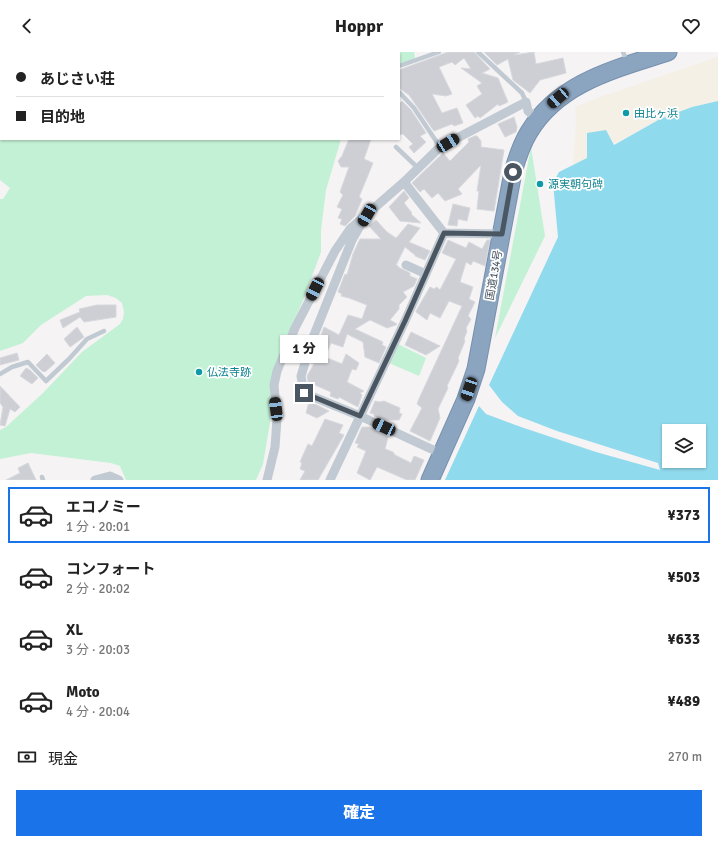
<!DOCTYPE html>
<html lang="ja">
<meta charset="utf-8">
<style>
:root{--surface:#fff;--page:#f2f2f2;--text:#222;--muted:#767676;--line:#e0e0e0;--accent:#1a73e8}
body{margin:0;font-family:Signika,"Noto Sans JP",sans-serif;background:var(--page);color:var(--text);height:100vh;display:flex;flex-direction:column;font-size:15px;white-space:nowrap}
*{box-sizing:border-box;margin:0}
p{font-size:13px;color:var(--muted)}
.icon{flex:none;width:22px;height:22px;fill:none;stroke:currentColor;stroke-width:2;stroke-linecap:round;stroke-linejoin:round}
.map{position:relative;height:428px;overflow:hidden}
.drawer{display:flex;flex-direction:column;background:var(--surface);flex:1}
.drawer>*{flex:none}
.hud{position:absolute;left:0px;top:0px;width:400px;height:88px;box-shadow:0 1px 3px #0004;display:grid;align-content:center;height:88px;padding:0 16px;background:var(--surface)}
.buttons{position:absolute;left:662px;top:372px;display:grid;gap:8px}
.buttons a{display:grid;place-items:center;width:44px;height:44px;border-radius:0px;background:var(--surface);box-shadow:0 1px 3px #0004;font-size:20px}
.end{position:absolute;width:18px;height:18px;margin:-9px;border:5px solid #4a5661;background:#fff;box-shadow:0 0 0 2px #fff}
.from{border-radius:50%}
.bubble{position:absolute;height:28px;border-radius:0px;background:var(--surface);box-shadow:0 1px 3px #0004;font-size:13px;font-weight:800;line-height:28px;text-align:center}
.car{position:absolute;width:12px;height:24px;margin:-12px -6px;border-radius:5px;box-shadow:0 0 3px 1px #0007;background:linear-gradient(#222 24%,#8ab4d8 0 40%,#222 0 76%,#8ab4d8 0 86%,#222 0)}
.hud b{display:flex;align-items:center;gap:14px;height:38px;font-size:15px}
.hud b+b{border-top:1px solid var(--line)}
.hud i{width:10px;height:10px;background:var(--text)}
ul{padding:7px 0 0;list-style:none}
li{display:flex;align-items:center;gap:12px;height:56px;margin:0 8px 6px;padding:0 8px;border:2px solid transparent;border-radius:0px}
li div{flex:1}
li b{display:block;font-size:15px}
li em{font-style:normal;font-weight:800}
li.on{border-color:var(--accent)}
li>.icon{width:36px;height:36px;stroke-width:1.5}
.pay{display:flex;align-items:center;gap:10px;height:44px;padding:0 16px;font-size:15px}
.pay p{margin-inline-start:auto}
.button{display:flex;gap:8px;margin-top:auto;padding:8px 16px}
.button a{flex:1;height:46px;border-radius:0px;background:var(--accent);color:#fff;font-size:16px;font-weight:800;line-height:46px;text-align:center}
header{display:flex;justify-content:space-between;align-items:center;height:52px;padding:0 16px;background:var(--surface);font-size:18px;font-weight:800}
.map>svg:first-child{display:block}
.green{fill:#c3f1d5}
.sand{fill:#f5f0e5}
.water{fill:#90daee;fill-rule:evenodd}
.building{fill:#cdcfd5;stroke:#d7d9de}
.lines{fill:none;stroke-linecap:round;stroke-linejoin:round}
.highway-casing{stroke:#7690ad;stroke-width:19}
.lane{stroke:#c1cad2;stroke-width:4.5}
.street{stroke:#c1cad2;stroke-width:9}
.highway{stroke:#8ba5c1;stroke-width:17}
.route{stroke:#4a5661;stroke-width:5}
.culture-dot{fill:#0f9aa8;stroke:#fff;stroke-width:1.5}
.labels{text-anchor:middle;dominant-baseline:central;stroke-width:3.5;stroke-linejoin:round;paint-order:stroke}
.culture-label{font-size:11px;fill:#0d838f;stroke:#fff;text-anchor:start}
.street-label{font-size:11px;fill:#4a5661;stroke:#fff}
</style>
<header><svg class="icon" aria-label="back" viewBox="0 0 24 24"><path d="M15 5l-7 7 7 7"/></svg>Hoppr<svg class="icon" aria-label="heart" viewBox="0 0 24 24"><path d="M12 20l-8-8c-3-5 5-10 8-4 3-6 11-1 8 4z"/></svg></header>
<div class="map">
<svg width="718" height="428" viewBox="0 0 718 428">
<rect width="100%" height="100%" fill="#f5f3f3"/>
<!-- green -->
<path class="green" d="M0 0 123 1H1V87H341L326 138 321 178V200L302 251 285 288 271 326 270 371 263 412 256 428H126L120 414 111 411 31 401 0 407V378L6 375 43 341 82 300 120 272 123 267 124 260 122 251 116 246 107 243 86 244 41 273 23 291 0 299V147H3L10 136 0 128Z
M384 0H414L415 6 399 16V1Z
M531 95 545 184 495 286Z
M398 292 426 306 419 324 389 311Z"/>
<!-- sand -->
<path class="sand" d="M718 5V49L692 55 660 67 573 114 576 70 575 55 606 43Z"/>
<!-- water -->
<path class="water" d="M718 49V428H445L479 354 486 362 521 375 596 400 660 418 658 411 557 379 518 364 502 350 489 333 558 185 553 131 559 120 587 106V81L606 78 614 93 660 67 692 55ZM669 379H699V409H669Z"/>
<!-- building -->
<path class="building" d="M448 0H474L490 17 482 21 498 26 508 50 499 54 498 52 480 66 478 64 475 66 466 53 482 42 477 34 482 31 461 16 471 17 464 6 455 13 452 10 439 15 452 42 446 44 432 42 442 61 457 56 463 71 454 74 452 72 434 79 409 43 399 36V18Z
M484 0H520L514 3 534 0 536 12 563 6 566 21 540 28 530 41 513 28 508 7 497 13Z
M402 49 411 58 426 81 420 84 426 90 414 101 409 95 413 92 403 82 399 83V52Z
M514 65 517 75 516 80 505 85 498 72Z
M475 84H477L481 89V95L504 98 494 159 477 157 479 139H477L481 113 458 137 462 142 445 149 438 141 432 146 424 137 420 140 412 131 443 101 450 109 469 90 468 87Z
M349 87H371L364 107 373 111 359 145 362 147 355 164 345 174 340 172 342 167 338 166 342 157 337 155 343 143 340 140 349 115H341L338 109 342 104Z
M404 139 409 146 404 151 412 161 411 162 421 171 400 169 389 155Z
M453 152 470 156 467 169 458 167 457 174 448 173Z
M376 168 387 180 396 186 397 185 408 172 420 176 409 190 430 199 425 208 415 204V203L405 195 396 213 398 214V215L410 221V224L417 227 414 234 403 240 407 245 399 253V257L390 268 397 272 396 273 387 276 370 268 355 277 383 290 382 293 386 295 379 311 365 305 363 290 347 282 343 295 331 291 325 305 342 312 346 302 359 311 356 318 352 317 347 330 364 339 360 341 362 343 358 355 339 345 338 347 330 344 331 340 308 330 307 324 314 312 311 311 324 275 339 283 348 263 362 267 367 253 349 246 341 244 342 242 338 240 345 222 347 223 353 202 360 187H381L369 174Z
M448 188 466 196 469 190 482 197 487 188H490L485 214 473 209 471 213 466 210 460 230 473 235 469 247 475 250 468 264 471 267 466 276 467 279 464 287 465 289 458 306 459 309 447 334 448 336 438 357 440 366 430 389 410 379 422 356 417 352 418 349 462 254 449 249 440 266 430 261 427 268 416 260V259L430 235 434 237 437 235 440 238 456 207 442 201Z
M97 253H116V265L84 270 80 265 63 276 60 268 80 260 79 257Z
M77 275 84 285 70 295 64 287Z
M411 280 440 294 426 303 405 293Z
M17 301 19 308 0 313V306Z
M47 302 55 311 45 320 44 319 43 320 36 313Z
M26 316 30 318 38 326 32 332 20 324Z
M0 334 20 355 15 360 10 357 5 374 0 373 3 355 0 351Z
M375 349 379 350 384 349 400 356 399 361 402 362 399 368H383L374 364V362L370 361Z
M309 350 313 351 329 359 317 366 306 361Z
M325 367 343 373 339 381 344 383 318 428H300L305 419 300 417 302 411 300 410 308 392 312 394Z
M362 375H370L388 385 385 397 393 400 395 403 411 411 414 404 424 408 415 428H407L377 415 370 428 357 421 366 399 357 395 359 392 355 391Z
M28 411 36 428H6L20 421 18 416Z"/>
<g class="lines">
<!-- highway casing -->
<g class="highway-casing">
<path id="highway" d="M430 428 466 347 476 317 513 120C517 106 521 93 529 80 559 30 616 17 668 0"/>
</g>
<!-- lane -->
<path class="lane" d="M478 0 522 41 526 50
M623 0 627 9
M399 14 439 0
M399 40 414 56 440 95
M396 95 418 116
M0 322 12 315 28 310 46 329 69 307 87 287 104 279
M42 425 43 428"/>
<!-- street -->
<path class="street" d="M404 130 444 181
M364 167 352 188 312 288 301 324 304 341 360 364 442 402
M444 181 501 182
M406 213 426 222
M95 428 110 424 119 428
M267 428 275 395 277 367 274 333 277 319 295 276 335 199 350 177 404 130 440 95 526 50 528 59 538 68
M330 428 405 269 444 181"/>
<!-- highway -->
<use href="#highway" class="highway"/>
</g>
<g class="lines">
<!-- route -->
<path class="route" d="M304 341 360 364 405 269 444 181 502 182 513 120"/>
</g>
<!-- markers -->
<g class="culture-dot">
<circle cx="626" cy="61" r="4"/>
<circle cx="540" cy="132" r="4"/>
<circle cx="199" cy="320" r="4"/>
</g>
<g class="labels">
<!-- culture labels -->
<g class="culture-label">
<text x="634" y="61">由比ヶ浜</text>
<text x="548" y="132">源実朝句碑</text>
<text x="207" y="320">仏法寺跡</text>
</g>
<!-- street labels -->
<g class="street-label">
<text transform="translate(494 223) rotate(-80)">国道134号</text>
</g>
</g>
</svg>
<div class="buttons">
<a><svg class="icon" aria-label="layers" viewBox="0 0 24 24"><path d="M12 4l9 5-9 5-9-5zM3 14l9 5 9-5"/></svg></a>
</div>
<i class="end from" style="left:513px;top:120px"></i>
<i class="end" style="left:304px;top:341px"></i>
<div class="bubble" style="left:280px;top:283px;width:48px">1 分</div>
<i class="car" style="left:558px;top:46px;rotate:229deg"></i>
<i class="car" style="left:448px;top:91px;rotate:59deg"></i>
<i class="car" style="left:367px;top:163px;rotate:210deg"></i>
<i class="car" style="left:315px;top:237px;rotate:207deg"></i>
<i class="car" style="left:469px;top:337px;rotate:199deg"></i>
<i class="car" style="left:276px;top:357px;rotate:353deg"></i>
<i class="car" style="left:384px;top:375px;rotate:295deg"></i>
<div class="hud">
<b><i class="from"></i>あじさい荘</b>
<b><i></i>目的地</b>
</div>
</div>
<section class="drawer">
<ul>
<li class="on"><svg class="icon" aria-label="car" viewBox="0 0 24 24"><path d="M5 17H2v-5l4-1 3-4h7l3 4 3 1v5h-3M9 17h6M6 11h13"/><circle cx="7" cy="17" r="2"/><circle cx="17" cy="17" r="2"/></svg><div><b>エコノミー</b><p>1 分 · 20:01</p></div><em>¥373</em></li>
<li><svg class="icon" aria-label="car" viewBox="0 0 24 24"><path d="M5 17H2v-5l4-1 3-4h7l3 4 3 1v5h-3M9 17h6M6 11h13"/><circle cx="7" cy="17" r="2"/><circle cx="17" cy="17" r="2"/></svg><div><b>コンフォート</b><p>2 分 · 20:02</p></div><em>¥503</em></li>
<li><svg class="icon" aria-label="car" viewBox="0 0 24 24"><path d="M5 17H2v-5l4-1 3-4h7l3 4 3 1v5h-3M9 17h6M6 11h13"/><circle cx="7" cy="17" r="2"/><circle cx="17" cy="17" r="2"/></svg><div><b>XL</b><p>3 分 · 20:03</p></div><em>¥633</em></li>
<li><svg class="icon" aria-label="car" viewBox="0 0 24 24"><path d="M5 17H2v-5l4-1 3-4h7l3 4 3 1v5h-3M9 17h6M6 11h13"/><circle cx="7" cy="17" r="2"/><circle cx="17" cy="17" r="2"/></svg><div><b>Moto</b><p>4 分 · 20:04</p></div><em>¥489</em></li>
</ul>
<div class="pay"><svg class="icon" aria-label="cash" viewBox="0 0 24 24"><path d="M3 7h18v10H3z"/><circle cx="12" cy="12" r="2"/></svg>現金<p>270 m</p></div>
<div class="button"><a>確定</a></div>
</section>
